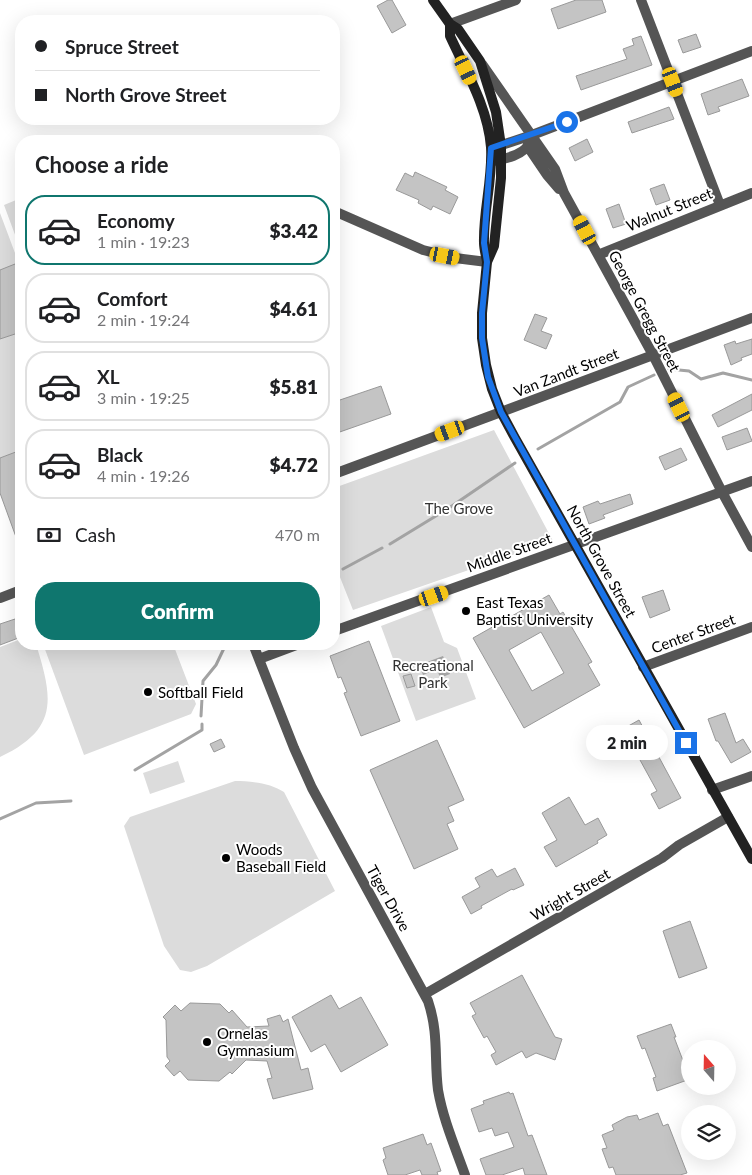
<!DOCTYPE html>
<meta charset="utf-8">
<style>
:root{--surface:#fff;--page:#f6f6f6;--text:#202124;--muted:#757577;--line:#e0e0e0;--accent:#0f766e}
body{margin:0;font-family:Lato,sans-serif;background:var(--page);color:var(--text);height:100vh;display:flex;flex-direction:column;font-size:19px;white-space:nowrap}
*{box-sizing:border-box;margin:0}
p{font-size:16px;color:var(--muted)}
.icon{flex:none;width:28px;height:28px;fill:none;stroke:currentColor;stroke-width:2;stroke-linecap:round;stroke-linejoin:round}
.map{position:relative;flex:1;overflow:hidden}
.sheet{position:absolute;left:15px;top:135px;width:325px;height:515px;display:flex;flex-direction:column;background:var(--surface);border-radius:20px;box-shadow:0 5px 20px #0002}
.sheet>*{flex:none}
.top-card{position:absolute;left:15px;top:15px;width:325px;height:110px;border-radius:20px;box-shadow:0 5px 20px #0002;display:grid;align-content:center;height:110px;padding:0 20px;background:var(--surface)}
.needle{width:32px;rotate:340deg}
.tools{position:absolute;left:681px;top:1040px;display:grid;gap:10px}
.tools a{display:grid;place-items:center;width:55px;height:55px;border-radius:50%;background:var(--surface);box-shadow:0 5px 20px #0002;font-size:25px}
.end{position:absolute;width:22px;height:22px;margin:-11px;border:6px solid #1a73e8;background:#fff;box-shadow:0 0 0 2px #fff}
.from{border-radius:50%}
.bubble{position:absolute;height:35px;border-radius:18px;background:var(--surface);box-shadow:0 5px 20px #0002;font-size:16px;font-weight:800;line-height:35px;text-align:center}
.car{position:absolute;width:15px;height:30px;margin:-15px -8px;border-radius:6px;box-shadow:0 0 4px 1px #0007;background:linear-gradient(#f5c518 24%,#345 0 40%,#f5c518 0 76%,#345 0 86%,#f5c518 0)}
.top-card b{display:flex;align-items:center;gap:18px;height:48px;font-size:19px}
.top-card b+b{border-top:1px solid var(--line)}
.top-card i{width:12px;height:12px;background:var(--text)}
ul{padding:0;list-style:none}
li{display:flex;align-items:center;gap:15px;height:70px;margin:0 10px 8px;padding:0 10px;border:2px solid var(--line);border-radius:20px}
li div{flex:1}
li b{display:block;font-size:19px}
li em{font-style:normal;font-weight:800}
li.on{border-color:var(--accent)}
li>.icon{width:45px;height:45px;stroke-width:1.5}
h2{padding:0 20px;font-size:22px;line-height:60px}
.pay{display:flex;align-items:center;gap:12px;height:55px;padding:0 20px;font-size:19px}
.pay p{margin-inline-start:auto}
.button{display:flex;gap:10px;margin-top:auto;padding:10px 20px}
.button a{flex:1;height:58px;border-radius:20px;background:var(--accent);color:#fff;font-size:20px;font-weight:800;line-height:58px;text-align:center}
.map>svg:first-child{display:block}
.green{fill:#dcdcdc}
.water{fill:#a3a3a3}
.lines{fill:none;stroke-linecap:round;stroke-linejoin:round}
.stream{stroke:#a3a3a3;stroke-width:3}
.building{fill:#c4c4c4;stroke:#999;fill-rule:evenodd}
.minor{stroke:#555;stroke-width:10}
.tertiary{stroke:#555;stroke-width:10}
.secondary{stroke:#222;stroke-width:10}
.route{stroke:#1a73e8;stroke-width:6}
.poi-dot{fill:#000;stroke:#fff;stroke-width:2}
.labels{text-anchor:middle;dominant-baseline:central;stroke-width:4;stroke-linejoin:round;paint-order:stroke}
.street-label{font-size:15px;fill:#000;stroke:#fff}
.park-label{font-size:15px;fill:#333;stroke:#fff}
.poi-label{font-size:15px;fill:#000;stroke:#fff;text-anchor:start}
</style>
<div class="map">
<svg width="752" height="1175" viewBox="0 0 752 1175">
<rect width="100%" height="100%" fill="#fff"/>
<!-- green -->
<path class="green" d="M21 198V251L4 205Z
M0 213 21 269V450L0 458Z
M494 430 553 541 353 610 334 562V488Z
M431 607 444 642 457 648 476 699 416 721 381 626Z
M21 639V644H36C53 699 59 729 0 757V647Z
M43 644H173L196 704 191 714 84 755Z
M178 761 185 782 150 794 143 773Z
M235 781C250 781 271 783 284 792L335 891 207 966 191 972 180 970 164 946 124 826 130 817Z"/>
<!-- water -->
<path class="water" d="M443 656 450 674 440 678 437 669 423 675 419 665Z"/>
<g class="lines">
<!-- stream -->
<path class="stream" d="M669 369 689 371 701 379 723 373 752 380
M538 449 620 402 628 387 654 375
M390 544 449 508 515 463
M343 569 382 548
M201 716 203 681 216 665 226 644
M135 770 202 730V724
M0 819 36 803 71 801"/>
</g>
<!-- building -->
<path class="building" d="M388 0H392L406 25 392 33 377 6Z
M576 0H602L606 12 558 29 551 9Z
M696 34 701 47 683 53 678 40Z
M641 36 652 65 581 90 576 76 627 59 623 49 634 45 632 39Z
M742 79 749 96 718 107 720 111 708 115 701 94Z
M669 107 674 119 632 133 628 122Z
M587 139 593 152 575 161 569 148Z
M415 172 447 187 445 190 458 197 450 214 433 206 431 210 418 203 419 200 396 190 405 173 413 177Z
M664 184 670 200 656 205 650 189Z
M619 204 626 224 613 228 606 209Z
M15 264 21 280V332L0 339V270Z
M535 314 547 318 541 331 552 335 546 349 524 340Z
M752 339V354L741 358 742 360 731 365 724 345 735 341 736 344Z
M381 386 391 414 334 434V402Z
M752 394V410L718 427 712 415Z
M747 428 752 441 727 450 722 437Z
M681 448 687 460 665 470 659 457Z
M21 450V548H20L0 493V458Z
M630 494 633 504 603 515 605 518 589 524 583 507 598 501 600 504Z
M663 590 670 610 650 618 642 597Z
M549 595 560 614 563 612 592 662 588 664 600 685 524 728 473 638ZM541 632 564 673 532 691 509 650Z
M15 619 21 637 0 645V624Z
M369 641 400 721 361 736 344 693 347 692 341 677 338 678 330 656Z
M411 674 415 686 407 688 403 676Z
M725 713 736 743 743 739 751 752 731 763 718 741H716L708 719Z
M639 720 681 798 659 809 651 794 657 791 623 729Z
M221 739 225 747 214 752 210 744Z
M437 740 464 800 448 807 454 821 447 824 458 849 414 869 370 770Z
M569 797 585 825 598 818 607 835 597 841 598 843 556 867 544 847 557 840 542 813Z
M515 868 524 885 513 890 512 889 481 906 482 908 471 914 462 897 480 887 475 878 492 869 497 877Z
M690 921 707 968 679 978 663 931Z
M522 975 555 1037 562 1039 555 1060 536 1053 526 1058 522 1051 496 1065 491 1055 496 1052 487 1036 484 1038 472 1016 476 1014 470 1003Z
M331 995 339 1009 361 997 388 1045 341 1072 325 1044 311 1052 292 1017Z
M190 1003 220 1004 229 1013 232 1010 247 1027 269 1026 267 1019 280 1015 283 1022 288 1019 301 1070 308 1068 313 1089 273 1099 267 1079 272 1078 267 1061 246 1060 232 1074 230 1072 219 1081 188 1080 180 1071 174 1076 165 1066 170 1061 167 1057 166 1020 163 1017 175 1005 181 1011Z
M671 1024 676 1037H674L690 1079 657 1091 653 1078 656 1077 645 1048 642 1049 637 1036Z
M509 1092 510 1094 513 1093 528 1136 532 1135 547 1175H525L523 1168 502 1175H486L480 1159 514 1147 508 1132 495 1136 492 1128 479 1132 471 1109 484 1104 483 1101Z
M658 1113 663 1126 668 1124 687 1173 680 1175H616L613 1167 609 1168 602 1149 607 1148 602 1135 614 1130 612 1125 627 1117 637 1115 639 1120Z
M423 1134 427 1145 431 1143 441 1171 437 1172 438 1175H422L420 1170 405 1175H388L383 1160 386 1158 383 1148Z"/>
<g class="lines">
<!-- minor -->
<path class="minor" d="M641 0 720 205
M450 24 516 0
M482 64 555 169 564 193 653 355 722 492 752 547
M528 147 547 175 559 189
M493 148 532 135 752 51
M493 161C504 159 525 155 529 143
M334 211 423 250 455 258 487 262
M598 255 752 193
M501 412 752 318
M334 631 752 481
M253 644 294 748 312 788 428 1001C439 1034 434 1058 438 1090 443 1119 455 1147 465 1175
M259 659 299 644
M643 667 752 627
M712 790 752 776
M425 994 662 858 679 845 728 817"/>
<!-- tertiary -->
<path class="tertiary" d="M334 474 501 412
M0 598 21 590"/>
<!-- secondary -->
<path class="secondary" d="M433 0 450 24 458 29 480 61 496 112 501 146V178L494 246 487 262 482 313V338L486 365 492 389 501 412 515 438 752 859
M450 24V36C466 71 488 108 491 147 493 179 483 211 484 243 484 249 486 255 487 262"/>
</g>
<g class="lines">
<!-- route -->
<path class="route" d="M567 122 491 148 484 243 487 262 482 313V338L488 377 501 412 686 743"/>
</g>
<!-- markers -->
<g class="poi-dot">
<circle cx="466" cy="611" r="5"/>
<circle cx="148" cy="692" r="5"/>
<circle cx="226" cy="858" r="5"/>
<circle cx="207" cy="1042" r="5"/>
</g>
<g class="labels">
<!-- street labels -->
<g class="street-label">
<text transform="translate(669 209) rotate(-22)">Walnut Street</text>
<text transform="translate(645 311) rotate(62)">George Gregg Street</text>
<text transform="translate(566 372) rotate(-21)">Van Zandt Street</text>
<text transform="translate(509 552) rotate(-20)">Middle Street</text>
<text transform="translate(602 561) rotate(61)">North Grove Street</text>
<text transform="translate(693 633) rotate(-20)">Center Street</text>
<text transform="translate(570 894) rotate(-30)">Wright Street</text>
<text transform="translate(389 898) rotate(61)">Tiger Drive</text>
</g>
<!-- park labels -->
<g class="park-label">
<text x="459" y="508">The Grove</text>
<text x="433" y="665">Recreational<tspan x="433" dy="17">Park</tspan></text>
</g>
<!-- poi labels -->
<g class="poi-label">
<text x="476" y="602">East Texas<tspan x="476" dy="17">Baptist University</tspan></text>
<text x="158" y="692">Softball Field</text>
<text x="236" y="849">Woods<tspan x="236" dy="17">Baseball Field</tspan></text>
<text x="217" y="1033">Ornelas<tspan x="217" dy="17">Gymnasium</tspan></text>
</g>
</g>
</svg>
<div class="tools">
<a><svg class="needle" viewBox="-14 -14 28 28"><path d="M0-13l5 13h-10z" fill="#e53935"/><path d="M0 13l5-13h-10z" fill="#757577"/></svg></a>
<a><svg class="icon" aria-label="layers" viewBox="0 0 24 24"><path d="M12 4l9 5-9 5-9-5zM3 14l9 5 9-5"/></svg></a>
</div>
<i class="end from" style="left:567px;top:122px"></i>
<i class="end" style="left:686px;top:743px"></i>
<div class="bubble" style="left:586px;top:725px;width:82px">2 min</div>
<i class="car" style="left:466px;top:70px;rotate:155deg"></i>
<i class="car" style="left:673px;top:82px;rotate:159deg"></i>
<i class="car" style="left:585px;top:230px;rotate:332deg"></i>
<i class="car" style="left:445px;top:256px;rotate:101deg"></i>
<i class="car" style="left:679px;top:407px;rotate:334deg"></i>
<i class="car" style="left:450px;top:431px;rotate:250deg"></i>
<i class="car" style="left:434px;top:596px;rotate:71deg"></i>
<div class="top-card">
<b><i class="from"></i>Spruce Street</b>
<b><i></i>North Grove Street</b>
</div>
<section class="sheet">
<h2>Choose a ride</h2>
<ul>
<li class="on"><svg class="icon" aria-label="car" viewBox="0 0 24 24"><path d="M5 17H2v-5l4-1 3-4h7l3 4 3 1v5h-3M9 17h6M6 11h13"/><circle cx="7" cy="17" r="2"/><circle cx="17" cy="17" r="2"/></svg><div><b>Economy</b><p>1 min · 19:23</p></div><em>$3.42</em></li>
<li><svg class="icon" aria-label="car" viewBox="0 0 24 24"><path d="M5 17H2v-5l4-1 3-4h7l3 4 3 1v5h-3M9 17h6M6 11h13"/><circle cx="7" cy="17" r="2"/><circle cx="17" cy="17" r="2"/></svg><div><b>Comfort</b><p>2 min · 19:24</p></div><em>$4.61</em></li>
<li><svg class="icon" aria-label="car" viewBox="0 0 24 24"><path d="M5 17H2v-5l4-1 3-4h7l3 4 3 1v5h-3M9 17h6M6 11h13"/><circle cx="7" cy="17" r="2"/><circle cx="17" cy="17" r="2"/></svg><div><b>XL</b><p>3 min · 19:25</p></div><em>$5.81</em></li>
<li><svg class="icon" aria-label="car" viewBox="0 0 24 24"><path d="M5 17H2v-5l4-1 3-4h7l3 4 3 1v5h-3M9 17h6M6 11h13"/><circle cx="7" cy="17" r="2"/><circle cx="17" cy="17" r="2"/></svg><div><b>Black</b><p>4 min · 19:26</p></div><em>$4.72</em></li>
</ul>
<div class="pay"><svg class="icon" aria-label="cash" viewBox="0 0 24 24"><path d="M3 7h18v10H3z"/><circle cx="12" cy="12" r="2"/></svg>Cash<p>470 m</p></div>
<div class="button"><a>Confirm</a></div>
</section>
</div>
